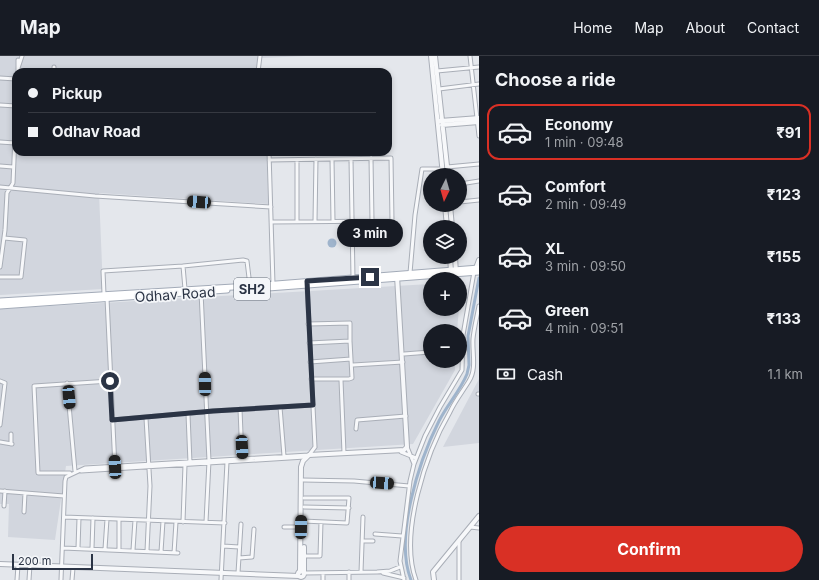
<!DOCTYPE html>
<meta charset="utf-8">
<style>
:root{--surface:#171b24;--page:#242831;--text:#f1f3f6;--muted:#9ea1a6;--line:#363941;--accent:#d93025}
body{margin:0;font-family:Inter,sans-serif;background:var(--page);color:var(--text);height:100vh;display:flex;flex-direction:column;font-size:15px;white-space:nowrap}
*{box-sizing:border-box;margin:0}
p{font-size:13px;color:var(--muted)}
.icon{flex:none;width:22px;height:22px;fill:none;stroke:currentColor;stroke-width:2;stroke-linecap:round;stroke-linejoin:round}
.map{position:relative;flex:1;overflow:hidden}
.panel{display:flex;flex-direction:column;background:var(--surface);width:340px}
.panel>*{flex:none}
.top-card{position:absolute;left:12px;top:12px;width:380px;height:88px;border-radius:12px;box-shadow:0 2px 6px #0003;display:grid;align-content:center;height:88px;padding:0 16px;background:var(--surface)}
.needle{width:26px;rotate:185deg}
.buttons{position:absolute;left:423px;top:112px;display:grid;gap:8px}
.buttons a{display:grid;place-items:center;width:44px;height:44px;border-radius:50%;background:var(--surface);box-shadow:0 2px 6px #0003;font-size:20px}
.scale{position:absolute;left:12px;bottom:10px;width:81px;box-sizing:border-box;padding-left:4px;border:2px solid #2b3445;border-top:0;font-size:11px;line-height:14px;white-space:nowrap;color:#2b3445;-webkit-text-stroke:3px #f4f6f9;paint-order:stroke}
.end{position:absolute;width:18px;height:18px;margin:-9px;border:5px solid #2b3445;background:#fff;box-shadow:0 0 0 2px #fff}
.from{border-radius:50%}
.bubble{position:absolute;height:28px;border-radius:14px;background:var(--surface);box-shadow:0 2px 6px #0003;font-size:13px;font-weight:700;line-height:28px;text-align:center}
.car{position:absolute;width:12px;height:24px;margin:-12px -6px;border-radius:5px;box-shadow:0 0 3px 1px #0007;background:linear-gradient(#222 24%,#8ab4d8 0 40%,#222 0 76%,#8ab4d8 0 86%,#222 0)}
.top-card b{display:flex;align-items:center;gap:14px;height:38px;font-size:15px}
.top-card b+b{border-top:1px solid var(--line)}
.top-card i{width:10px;height:10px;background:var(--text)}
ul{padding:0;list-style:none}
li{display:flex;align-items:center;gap:12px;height:56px;margin:0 8px 6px;padding:0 8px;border:2px solid transparent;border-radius:12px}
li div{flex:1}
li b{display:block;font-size:15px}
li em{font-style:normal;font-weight:700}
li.selected{border-color:var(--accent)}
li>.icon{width:36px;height:36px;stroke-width:1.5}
h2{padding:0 16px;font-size:18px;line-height:48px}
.pay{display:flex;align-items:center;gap:10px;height:44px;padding:0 16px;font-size:15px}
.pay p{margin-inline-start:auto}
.primary-button{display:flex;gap:8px;margin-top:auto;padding:8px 16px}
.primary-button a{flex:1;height:46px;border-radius:24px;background:var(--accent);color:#fff;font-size:16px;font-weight:700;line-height:46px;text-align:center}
header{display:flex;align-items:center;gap:24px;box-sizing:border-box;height:56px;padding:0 20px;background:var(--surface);border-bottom:1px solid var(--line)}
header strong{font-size:19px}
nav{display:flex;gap:22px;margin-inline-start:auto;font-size:14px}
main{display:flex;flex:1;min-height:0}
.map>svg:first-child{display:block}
.built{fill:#d2d6de}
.water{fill:#9fb4cc}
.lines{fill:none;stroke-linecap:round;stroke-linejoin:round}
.canal{stroke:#9fb4cc;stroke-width:3}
.minor-casing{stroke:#a9aeb7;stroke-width:5}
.tertiary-casing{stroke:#a9aeb7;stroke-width:6}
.primary-casing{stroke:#a3abb8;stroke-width:7}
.minor{stroke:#f7f8fa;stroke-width:3}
.tertiary{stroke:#f7f8fa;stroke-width:4}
.primary{stroke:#fff;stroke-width:5}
.route{stroke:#2b3445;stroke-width:5}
.labels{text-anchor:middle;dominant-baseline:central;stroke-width:3.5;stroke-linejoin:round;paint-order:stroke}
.shield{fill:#f4f6f9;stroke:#676e7b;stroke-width:1}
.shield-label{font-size:13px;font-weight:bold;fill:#2b3445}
.street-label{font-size:14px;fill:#2b3445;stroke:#f4f6f9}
</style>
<header>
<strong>Map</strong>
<nav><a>Home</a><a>Map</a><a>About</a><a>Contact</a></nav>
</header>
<main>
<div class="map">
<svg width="479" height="524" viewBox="0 0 479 524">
<rect width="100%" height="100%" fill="#e4e7ec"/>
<!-- built -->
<path class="built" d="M0 0H306L261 2 260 16H16V96H267L268 148 99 137 103 233 0 239Z
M430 228V253H459L457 275H430V305H455V314L413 388 66 410 55 484 8 481 9 448H0V253Z
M479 323V387L443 391 444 389Z"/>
<!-- water -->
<path class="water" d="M327.5 187a4.5 4.5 0 1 1 9 0a4.5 4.5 0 1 1-9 0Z"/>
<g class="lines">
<!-- canal -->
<path class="canal" d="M411 524C394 481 419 405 439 365 447 349 460 335 467 318L469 309 468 280 479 222"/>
<!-- minor casing -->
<g class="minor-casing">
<path id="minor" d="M470 0 479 80
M18 12 22 0
M437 15 479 11
M18 16V4
M54 16V11
M258 16 260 0
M0 22 16 23
M439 33 479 28
M0 49 16 50
M0 86 15 87
M269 96 273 228
M371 102 372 165
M332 103 333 165
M351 103 353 222
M269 104 391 102 392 165 271 166
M297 104V166
M0 110 13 111
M447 111 479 108
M460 128 479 125
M0 131 95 140 271 151
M460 146 479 144
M315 165 316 103
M353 184 390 183
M0 211 5 174 7 137 13 127 16 57
M410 217 415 159 422 113H442
M0 221H21L25 184 4 182
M307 229 315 391
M185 233 183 210 243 204 247 205 250 230
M201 236 209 405 206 466
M104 238 103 215 183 210
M107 242 115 412
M308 268 350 267V285
M309 287 350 285 352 322 349 323H311
M404 298 430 296
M310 306 351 303
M353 309 403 306
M341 324 344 397
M0 325 5 327 0 369
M67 327 75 415
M478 338H479
M280 351 284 400
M240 353 242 403
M188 358 190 407
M146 362 150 430 147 495
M112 364 213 355 313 349
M356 373 357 364 406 360
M0 386 12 388
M11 388V378
M407 391 414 408
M401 394V396L416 402
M81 415 305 401
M70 417H38L34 330 110 325
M303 424 354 425 409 430
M0 435 64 440
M4 450 5 435
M304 451 349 452
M24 456 25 437
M64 461 225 467
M303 465 347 467 349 442H304
M183 466 185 409
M284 471H301
M470 471 479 472
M375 478 402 480
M363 485H373
M459 485V524
M223 490 239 491
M63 492 178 497
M78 492 79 462
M92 492 93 462
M105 493 107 463
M119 494V464
M133 494 135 464
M161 496 163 465
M174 497 176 466
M304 500H320L321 466
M239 502 252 501 254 473
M349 516V524
M361 516 363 461
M238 517 241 468
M304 517 377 516 390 515 400 511
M323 517V524
M383 517 404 522
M17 524 18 509
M29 524 30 509
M61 524 65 425 66 421 85 412 309 399 315 391
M72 524 73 512
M221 524 227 406
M404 524 400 505 410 425 414 408 425 380 440 351 462 314 463 279 474 216
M416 524C399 478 426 397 450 356 455 345 463 335 469 325 477 313 472 296 473 283 474 272 477 261 479 250"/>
</g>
<!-- tertiary casing -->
<g class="tertiary-casing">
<path id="tertiary" d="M431 0 443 119
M435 0 448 119
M440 65 479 62
M442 69 479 66
M445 149 447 171
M450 149 452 171
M450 201 451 215
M455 201 456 217
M475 215 479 204
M304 491V517
M0 508 299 520
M298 518a3 3 0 1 1 6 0a3 3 0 1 1-6 0Z
M300 516 301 411 303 405 309 399 404 394 407 391 397 220
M434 524 433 516 479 460"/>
</g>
<!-- primary casing -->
<g class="primary-casing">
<path id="primary" d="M255 233 479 216
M0 245 250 230 479 212
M0 250 227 234"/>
</g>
<!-- minor -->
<use href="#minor" class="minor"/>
<!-- tertiary -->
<use href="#tertiary" class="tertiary"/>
<!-- primary -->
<use href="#primary" class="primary"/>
</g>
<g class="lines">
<!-- route -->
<path class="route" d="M110 325 112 364 213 355 313 349 307 225 370 221"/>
</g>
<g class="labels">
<!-- shield labels -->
<rect class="shield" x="234" y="222" width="36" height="22" rx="3"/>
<g class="shield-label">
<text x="252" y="233">SH2</text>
</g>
<!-- street labels -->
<g class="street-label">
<text transform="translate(175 238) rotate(-4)">Odhav Road</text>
</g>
</g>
</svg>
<div class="buttons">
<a><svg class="needle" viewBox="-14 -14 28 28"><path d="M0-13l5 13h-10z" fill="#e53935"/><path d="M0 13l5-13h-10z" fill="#9ea1a6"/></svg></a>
<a><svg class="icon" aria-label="layers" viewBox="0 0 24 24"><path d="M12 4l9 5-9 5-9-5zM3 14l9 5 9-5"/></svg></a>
<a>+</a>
<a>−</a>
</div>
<div class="scale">200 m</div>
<i class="end from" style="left:110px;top:325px"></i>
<i class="end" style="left:370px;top:221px"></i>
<div class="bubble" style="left:337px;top:163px;width:66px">3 min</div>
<i class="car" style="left:199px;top:146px;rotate:274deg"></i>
<i class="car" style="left:205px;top:328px;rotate:359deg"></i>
<i class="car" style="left:69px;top:341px;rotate:175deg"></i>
<i class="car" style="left:242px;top:391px;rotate:177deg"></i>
<i class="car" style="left:115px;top:411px;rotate:357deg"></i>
<i class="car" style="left:382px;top:427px;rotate:94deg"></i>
<i class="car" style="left:301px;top:471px;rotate:1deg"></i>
<div class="top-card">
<b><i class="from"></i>Pickup</b>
<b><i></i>Odhav Road</b>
</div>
</div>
<section class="panel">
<h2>Choose a ride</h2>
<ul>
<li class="selected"><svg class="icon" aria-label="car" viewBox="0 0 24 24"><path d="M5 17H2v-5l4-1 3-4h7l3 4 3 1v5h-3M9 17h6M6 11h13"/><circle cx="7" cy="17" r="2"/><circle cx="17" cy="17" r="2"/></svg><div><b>Economy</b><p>1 min · 09:48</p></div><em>₹91</em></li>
<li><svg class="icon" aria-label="car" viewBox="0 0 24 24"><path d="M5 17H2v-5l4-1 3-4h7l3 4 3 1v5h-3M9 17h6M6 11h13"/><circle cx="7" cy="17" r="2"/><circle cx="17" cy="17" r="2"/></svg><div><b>Comfort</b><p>2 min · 09:49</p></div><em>₹123</em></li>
<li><svg class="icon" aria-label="car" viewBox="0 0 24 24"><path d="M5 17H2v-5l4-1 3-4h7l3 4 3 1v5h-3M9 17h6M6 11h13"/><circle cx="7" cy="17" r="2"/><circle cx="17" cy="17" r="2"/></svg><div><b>XL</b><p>3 min · 09:50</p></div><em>₹155</em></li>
<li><svg class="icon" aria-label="car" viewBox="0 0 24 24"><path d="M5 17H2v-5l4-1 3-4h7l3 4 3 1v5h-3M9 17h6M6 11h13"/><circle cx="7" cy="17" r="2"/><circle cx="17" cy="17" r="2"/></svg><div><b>Green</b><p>4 min · 09:51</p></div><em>₹133</em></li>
</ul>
<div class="pay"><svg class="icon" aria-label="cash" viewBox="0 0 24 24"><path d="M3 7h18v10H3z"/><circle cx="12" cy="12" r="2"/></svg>Cash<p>1.1 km</p></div>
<div class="primary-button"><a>Confirm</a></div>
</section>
</main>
